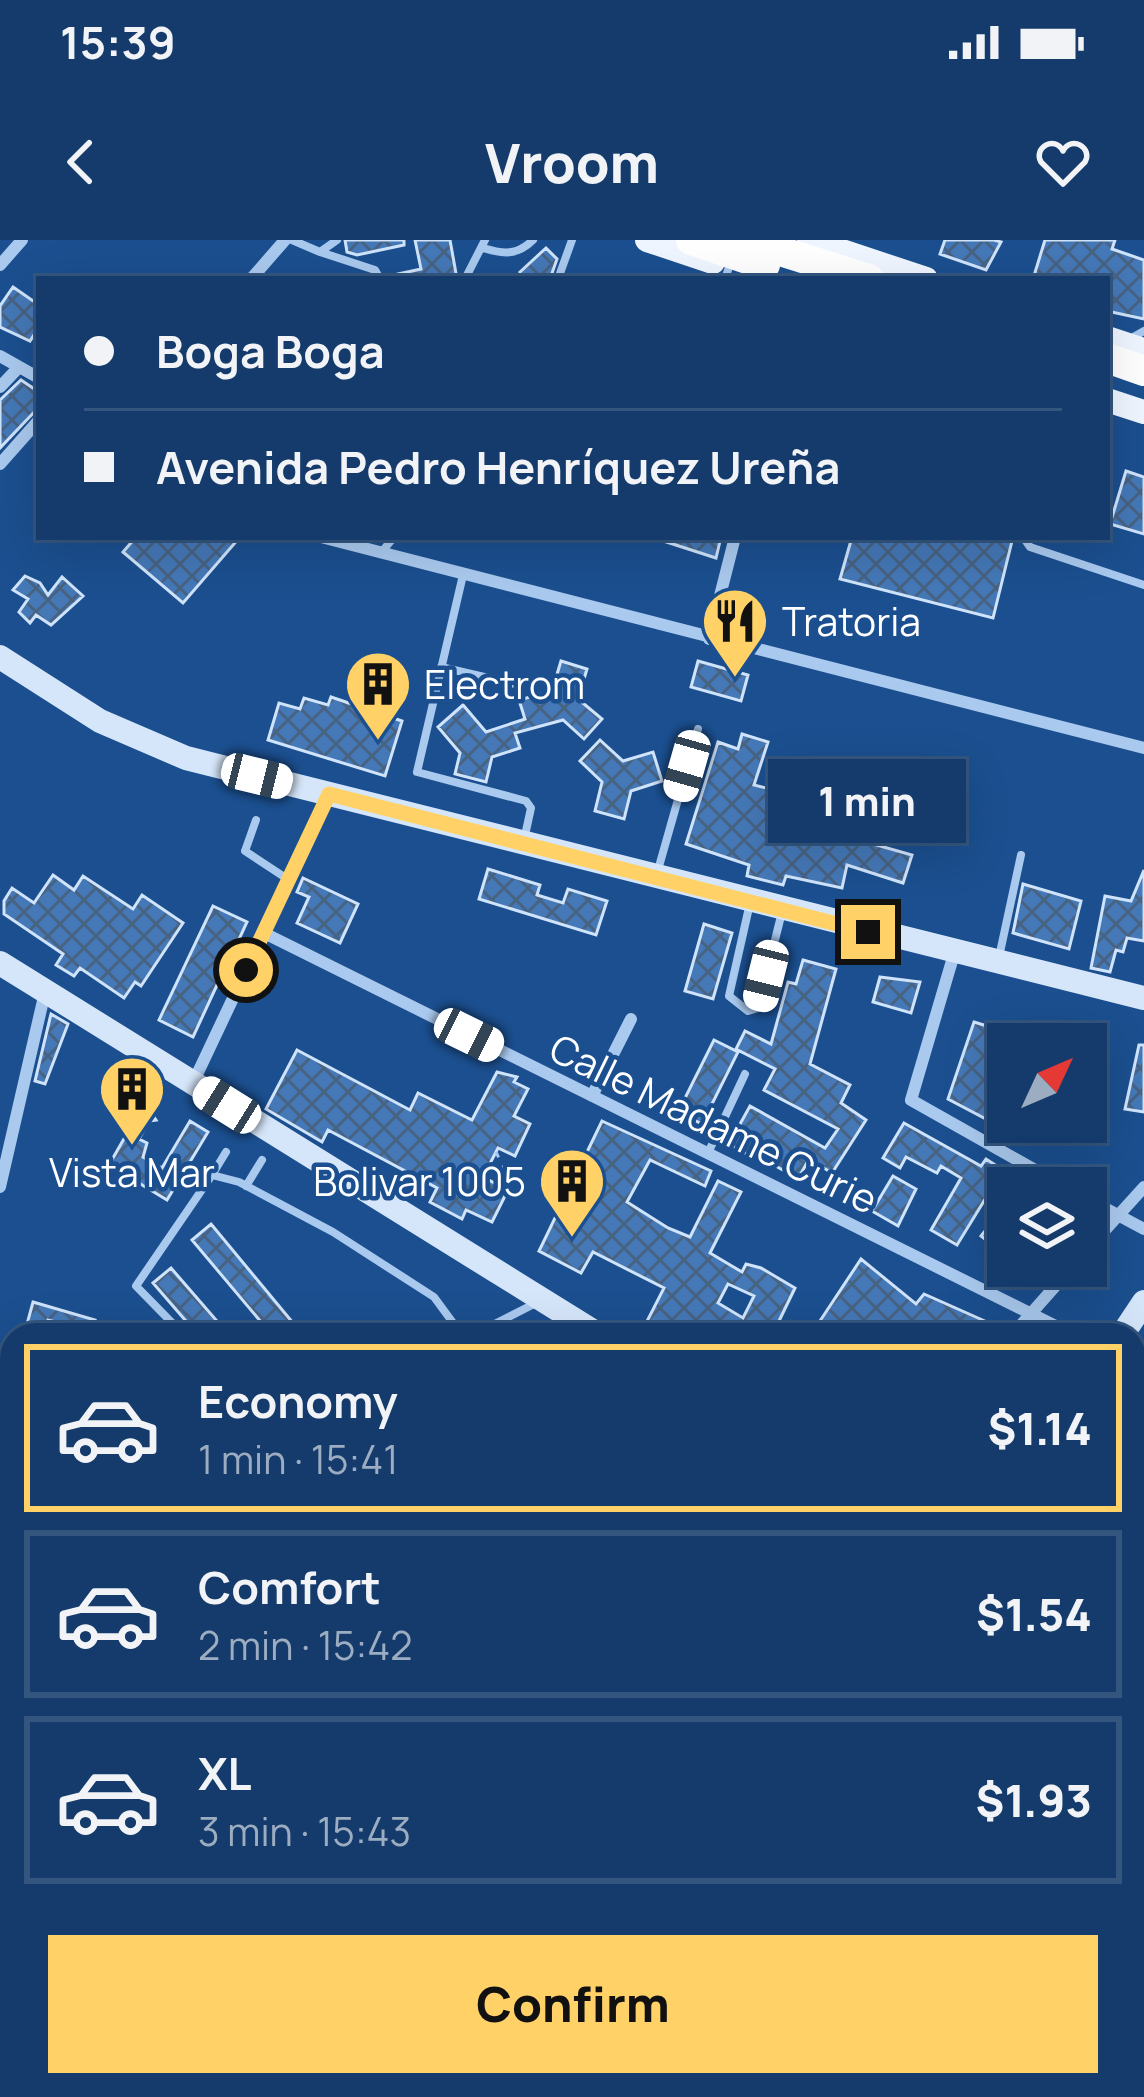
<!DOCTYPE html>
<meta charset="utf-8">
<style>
:root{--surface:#143b6b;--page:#1d4271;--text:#f1f3f6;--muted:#9dadc1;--line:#33557e;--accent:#ffd166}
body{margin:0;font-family:Manrope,sans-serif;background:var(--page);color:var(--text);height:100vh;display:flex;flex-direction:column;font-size:45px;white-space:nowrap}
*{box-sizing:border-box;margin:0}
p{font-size:39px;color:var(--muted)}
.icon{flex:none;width:66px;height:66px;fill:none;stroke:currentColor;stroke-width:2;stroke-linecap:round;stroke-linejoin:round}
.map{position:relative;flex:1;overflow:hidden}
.panel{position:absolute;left:0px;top:1083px;width:1146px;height:774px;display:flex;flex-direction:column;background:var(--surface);border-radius:36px 36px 0 0;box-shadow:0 12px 48px #0002,0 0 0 3px var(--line)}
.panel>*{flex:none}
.top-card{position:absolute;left:36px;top:36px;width:1074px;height:264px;border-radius:0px;box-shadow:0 12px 48px #0002,0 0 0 3px var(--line);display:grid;align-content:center;height:264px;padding:0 48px;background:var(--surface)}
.needle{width:78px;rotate:46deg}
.fabs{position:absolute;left:987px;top:783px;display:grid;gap:24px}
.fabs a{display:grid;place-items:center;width:120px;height:120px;border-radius:0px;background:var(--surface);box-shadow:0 12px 48px #0002,0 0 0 3px var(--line);font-size:60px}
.end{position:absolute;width:54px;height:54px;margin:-27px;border:15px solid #ffd166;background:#111;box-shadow:0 0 0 6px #111}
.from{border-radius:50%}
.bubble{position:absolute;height:84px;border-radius:0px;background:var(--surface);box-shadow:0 12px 48px #0002,0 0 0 3px var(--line);font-size:39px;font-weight:800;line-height:84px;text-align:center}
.car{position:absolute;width:36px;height:72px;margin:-36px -18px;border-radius:15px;box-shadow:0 0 9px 3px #0007;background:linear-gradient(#fff 24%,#345 0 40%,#fff 0 76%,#345 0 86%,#fff 0)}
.top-card b{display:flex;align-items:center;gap:42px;height:114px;font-size:45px}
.top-card b+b{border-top:3px solid var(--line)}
.top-card i{width:30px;height:30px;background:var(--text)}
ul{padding:21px 0 0;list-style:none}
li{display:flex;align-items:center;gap:36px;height:168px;margin:0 24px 18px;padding:0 24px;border:6px solid var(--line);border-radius:0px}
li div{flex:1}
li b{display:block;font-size:45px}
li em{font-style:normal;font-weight:800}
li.selected{border-color:var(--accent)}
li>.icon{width:108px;height:108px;stroke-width:1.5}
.action{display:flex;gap:24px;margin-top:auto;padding:24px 48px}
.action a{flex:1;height:138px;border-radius:0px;background:var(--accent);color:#111;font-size:48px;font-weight:800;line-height:138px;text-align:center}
.status{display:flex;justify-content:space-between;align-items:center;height:84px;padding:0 60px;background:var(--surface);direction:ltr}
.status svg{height:33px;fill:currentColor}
header{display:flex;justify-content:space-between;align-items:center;height:156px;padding:0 48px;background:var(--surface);font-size:54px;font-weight:800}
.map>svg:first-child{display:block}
.park{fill:url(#park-crowns)}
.building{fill:url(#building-cross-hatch);stroke:#cfe3fa;stroke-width:3;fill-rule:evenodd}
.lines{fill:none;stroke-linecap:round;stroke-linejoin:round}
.path{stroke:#a9c9ee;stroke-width:3;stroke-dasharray:6 9;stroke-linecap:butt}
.service{stroke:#a9c9ee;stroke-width:8}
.minor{stroke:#a9c9ee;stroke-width:12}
.tertiary{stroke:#a9c9ee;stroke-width:21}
.secondary{stroke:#d6e6fa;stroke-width:24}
.primary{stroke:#f0f6ff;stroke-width:24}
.motorway{stroke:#fff;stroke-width:30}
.route{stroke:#ffd166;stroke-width:15}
.labels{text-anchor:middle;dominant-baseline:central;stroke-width:9;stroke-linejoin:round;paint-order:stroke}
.poi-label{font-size:39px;fill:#fff;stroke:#1b4f8f;text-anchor:start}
.street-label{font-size:39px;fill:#fff;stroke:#1b4f8f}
</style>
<div class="status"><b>15:39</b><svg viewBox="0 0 49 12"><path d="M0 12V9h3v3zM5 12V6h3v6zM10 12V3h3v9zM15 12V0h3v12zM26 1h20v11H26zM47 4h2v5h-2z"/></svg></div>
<header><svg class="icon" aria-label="back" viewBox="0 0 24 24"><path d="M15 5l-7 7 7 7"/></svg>Vroom<svg class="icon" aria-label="heart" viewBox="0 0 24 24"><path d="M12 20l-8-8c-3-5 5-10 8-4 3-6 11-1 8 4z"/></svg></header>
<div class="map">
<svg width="1144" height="1857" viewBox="0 0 1144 1857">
<defs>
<pattern id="park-crowns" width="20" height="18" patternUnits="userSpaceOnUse" patternTransform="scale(3)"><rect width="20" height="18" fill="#2e69ad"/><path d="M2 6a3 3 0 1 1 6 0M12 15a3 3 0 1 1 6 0" fill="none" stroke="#4d80b9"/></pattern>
<pattern id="building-cross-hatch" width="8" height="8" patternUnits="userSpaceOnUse" patternTransform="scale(3)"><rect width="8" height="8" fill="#4478b7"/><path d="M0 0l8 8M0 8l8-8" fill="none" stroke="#486282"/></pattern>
</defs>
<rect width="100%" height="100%" fill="#1b4f8f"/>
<!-- park -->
<path class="park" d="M1144 1176V1411L1134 1405V1196Z"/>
<!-- building -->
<path class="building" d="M345 0H404V5L357 15 347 12Z
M415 0H450L457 39H398V34L421 29Z
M945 0H994L1001 2 986 30 940 14Z
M1045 0H1115L1112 9 1144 20V79L1107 71V39H1033Z
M546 8 557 19 550 39H526L520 32Z
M13 47 39 65V87L30 101 0 87V66Z
M21 140 39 152V167L0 208V160Z
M1126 231 1144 237V294L1110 284Z
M136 297H240L183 363 123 312Z
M651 297H721L716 318Z
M852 297H1013L993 378 840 339Z
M25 336 40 343 48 355 62 337 83 356 51 385 36 375 30 383 19 372 28 359 13 350Z
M561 421 587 429 578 459 602 479 584 499 563 480 515 493 520 508 492 517 486 542 455 534 460 513 438 487 463 465 486 492 525 479 519 460 552 451Z
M698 421 748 435 741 461 691 447Z
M331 457 402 481 385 536 268 500 279 463 300 469 304 458 328 465Z
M742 494 768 502 754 545 805 558 799 583 912 615 903 643 847 625 842 648 786 636 783 645 747 636 749 625 686 604 718 502 738 509Z
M600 500 623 521 653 512 662 541 631 551 624 579 595 571 602 542 580 521Z
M488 629 540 645 537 655 563 663 568 649 607 661 596 695 479 659Z
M1144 630V701L1127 698 1123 712 1116 710 1110 732 1091 728 1105 656 1131 661Z
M53 635 74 650 83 636 133 669 142 655 183 683 141 746 135 742 124 758 80 728 74 736 56 725 63 714 4 674V661L12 648 34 663Z
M303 638 358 664 340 703 297 683 309 657 297 652Z
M1023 644 1081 661 1069 709 1013 693Z
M213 666 247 682 223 734 231 738 229 743 226 749 217 745 193 797 159 780Z
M704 684 732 693 713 759 685 751Z
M803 720 836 729 810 824 850 845 841 863 866 880 832 933 809 919 798 939 774 925 781 912 759 901 750 916 729 904 750 866 825 908 838 889 764 850 775 829 736 809 745 791 771 804 788 742 796 744Z
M880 737 920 742 911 773 873 762Z
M51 774 68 784 45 844 35 841Z
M974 782 1010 793 986 879 948 859Z
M714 800 738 812 702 884 678 872Z
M1139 805H1144V872L1125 869Z
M297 810 410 870 418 853 472 880 497 832 517 837 514 842 528 849 514 876 530 884 515 916 498 908 483 937 508 950 492 982 466 970 462 979 430 962 437 948 328 890 322 902 266 869Z
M137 853 157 866 152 874 156 880 149 881 139 899 147 903 143 917 162 928 190 881 208 892 167 960 109 925 137 876 131 872Z
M602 881 711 931 705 946 650 920 627 962 668 988 690 997 718 941 741 952 710 1013 742 1032 746 1024 761 1028 795 1048 779 1081 812 1093 861 1019 916 1064 924 1054 987 1082 977 1095H640L664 1048 593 1012 581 1033 539 1011ZM728 1044 754 1056 743 1078 718 1063Z
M904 883 981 926 986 919 1003 930 957 1005 931 990 961 938 941 926 937 933 906 917 900 928 883 918Z
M893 936 916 949 898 986 872 971Z
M1008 962V1017L981 996Z
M211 984 303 1095H272L192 1000Z
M171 1028 229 1095H198L153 1043Z
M33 1062 95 1080 91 1095H75L77 1087 48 1080 44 1095H24Z
M552 1845H621L619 1857H566Z
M990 1845H1144V1857H1020Z"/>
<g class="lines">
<!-- path -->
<path class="path" d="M496 912 508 937"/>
<!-- service -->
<path class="service" d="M292 0 320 12 337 0
M483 8C503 14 517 16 533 0
M320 12 375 30 380 39
M465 39 485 0
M558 39 572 0
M725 39 729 27
M1130 99 1144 91
M755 297 761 298
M1023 297 1030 307 1144 345
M380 314 394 297
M463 335 417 532 526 561 531 568 524 600
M441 427 515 444
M256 580 245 611 289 640
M658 630 698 489
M750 663 729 756 748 771 758 768 782 672
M999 717 1021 615
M708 913 745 834
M212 935 226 912
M246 946 262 920
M184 1095 136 1046 212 935 239 942 333 992 434 1057 462 1095
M473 1095 536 1063
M0 1585 12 1531"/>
<!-- minor -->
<path class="minor" d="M0 25 22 0
M251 39 285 0
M0 116 39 138
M0 147 19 127
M0 224 39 180
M321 297 1144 508
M709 399 735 297
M264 693 1074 1095
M954 714 911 860 1067 948
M193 843 329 555
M592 856 631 779
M0 947 45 752
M1086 958 1144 989
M1086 1011 1144 947
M1012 1095 1073 1026
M0 1210 12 1213"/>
<!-- tertiary -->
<path class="tertiary" d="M44 1857H90
M808 1857 813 1845"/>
<!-- secondary -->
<path class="secondary" d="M0 417 100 481 186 518 1144 758
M0 723 599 1095
M1122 1095 1144 1062
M1134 1148 1144 1125
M1134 1428 1144 1434
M0 1663 12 1665
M845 1845 900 1857"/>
<!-- primary -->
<path class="primary" d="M647 0 713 22
M809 0 926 39
M1107 98 1144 110
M1107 160 1144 172"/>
<!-- motorway -->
<path class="motorway" d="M691 0 765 25
M745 0 869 39
M1107 118 1144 131"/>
</g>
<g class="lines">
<!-- route -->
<path class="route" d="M246 730 329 554 868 692"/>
</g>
<!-- icons -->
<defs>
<g id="restaurant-pin" transform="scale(3.45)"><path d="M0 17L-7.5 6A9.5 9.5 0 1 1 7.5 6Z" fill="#ffd166" stroke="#1b4f8f"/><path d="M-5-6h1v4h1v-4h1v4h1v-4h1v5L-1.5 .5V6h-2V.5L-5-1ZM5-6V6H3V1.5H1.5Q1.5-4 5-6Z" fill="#111"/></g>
<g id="building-pin" transform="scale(3.45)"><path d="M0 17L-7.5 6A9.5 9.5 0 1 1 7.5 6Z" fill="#ffd166" stroke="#1b4f8f"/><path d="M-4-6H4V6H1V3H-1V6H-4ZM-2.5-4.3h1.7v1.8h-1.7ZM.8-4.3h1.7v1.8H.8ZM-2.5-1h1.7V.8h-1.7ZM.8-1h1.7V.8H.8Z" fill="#111"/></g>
</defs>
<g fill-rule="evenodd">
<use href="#restaurant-pin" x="735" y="381"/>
<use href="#building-pin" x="378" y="444"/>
<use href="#building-pin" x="132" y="849"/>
<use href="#building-pin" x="572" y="941"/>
</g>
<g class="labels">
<!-- poi labels -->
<g class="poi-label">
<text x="782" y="381">Tratoria</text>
<text x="424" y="444">Electrom</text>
<text x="132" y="932" text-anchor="middle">Vista Mar</text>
<text x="526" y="941" text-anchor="end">Bolivar 1005</text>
</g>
<!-- street labels -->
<g class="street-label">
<text transform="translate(714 883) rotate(26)">Calle Madame Curie</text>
</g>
</g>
</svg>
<div class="fabs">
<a><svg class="needle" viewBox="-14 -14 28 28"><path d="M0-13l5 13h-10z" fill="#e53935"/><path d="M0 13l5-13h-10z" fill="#9dadc1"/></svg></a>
<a><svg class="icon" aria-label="layers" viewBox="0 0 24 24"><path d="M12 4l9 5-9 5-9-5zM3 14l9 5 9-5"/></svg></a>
</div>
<i class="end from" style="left:246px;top:730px"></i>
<i class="end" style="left:868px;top:692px"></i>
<div class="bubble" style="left:768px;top:519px;width:198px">1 min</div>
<i class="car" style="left:687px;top:526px;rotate:196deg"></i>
<i class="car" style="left:257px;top:536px;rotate:104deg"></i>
<i class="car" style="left:766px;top:736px;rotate:194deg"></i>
<i class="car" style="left:469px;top:795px;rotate:116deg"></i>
<i class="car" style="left:227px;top:865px;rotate:302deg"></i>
<div class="top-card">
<b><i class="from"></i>Boga Boga</b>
<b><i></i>Avenida Pedro Henríquez Ureña</b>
</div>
<section class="panel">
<ul>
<li class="selected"><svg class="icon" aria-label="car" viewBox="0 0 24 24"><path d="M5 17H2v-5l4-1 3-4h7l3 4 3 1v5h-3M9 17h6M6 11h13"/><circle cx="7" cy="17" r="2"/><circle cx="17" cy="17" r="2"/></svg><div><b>Economy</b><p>1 min · 15:41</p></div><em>$1.14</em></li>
<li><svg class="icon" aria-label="car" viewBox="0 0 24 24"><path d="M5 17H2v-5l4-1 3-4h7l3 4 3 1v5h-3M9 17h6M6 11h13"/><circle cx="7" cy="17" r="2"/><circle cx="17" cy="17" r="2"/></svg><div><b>Comfort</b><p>2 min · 15:42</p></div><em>$1.54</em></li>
<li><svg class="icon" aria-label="car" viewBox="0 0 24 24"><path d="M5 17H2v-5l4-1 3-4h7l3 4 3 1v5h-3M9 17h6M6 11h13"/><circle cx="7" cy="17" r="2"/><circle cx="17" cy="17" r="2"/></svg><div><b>XL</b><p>3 min · 15:43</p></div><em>$1.93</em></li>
</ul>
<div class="action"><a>Confirm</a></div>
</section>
</div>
